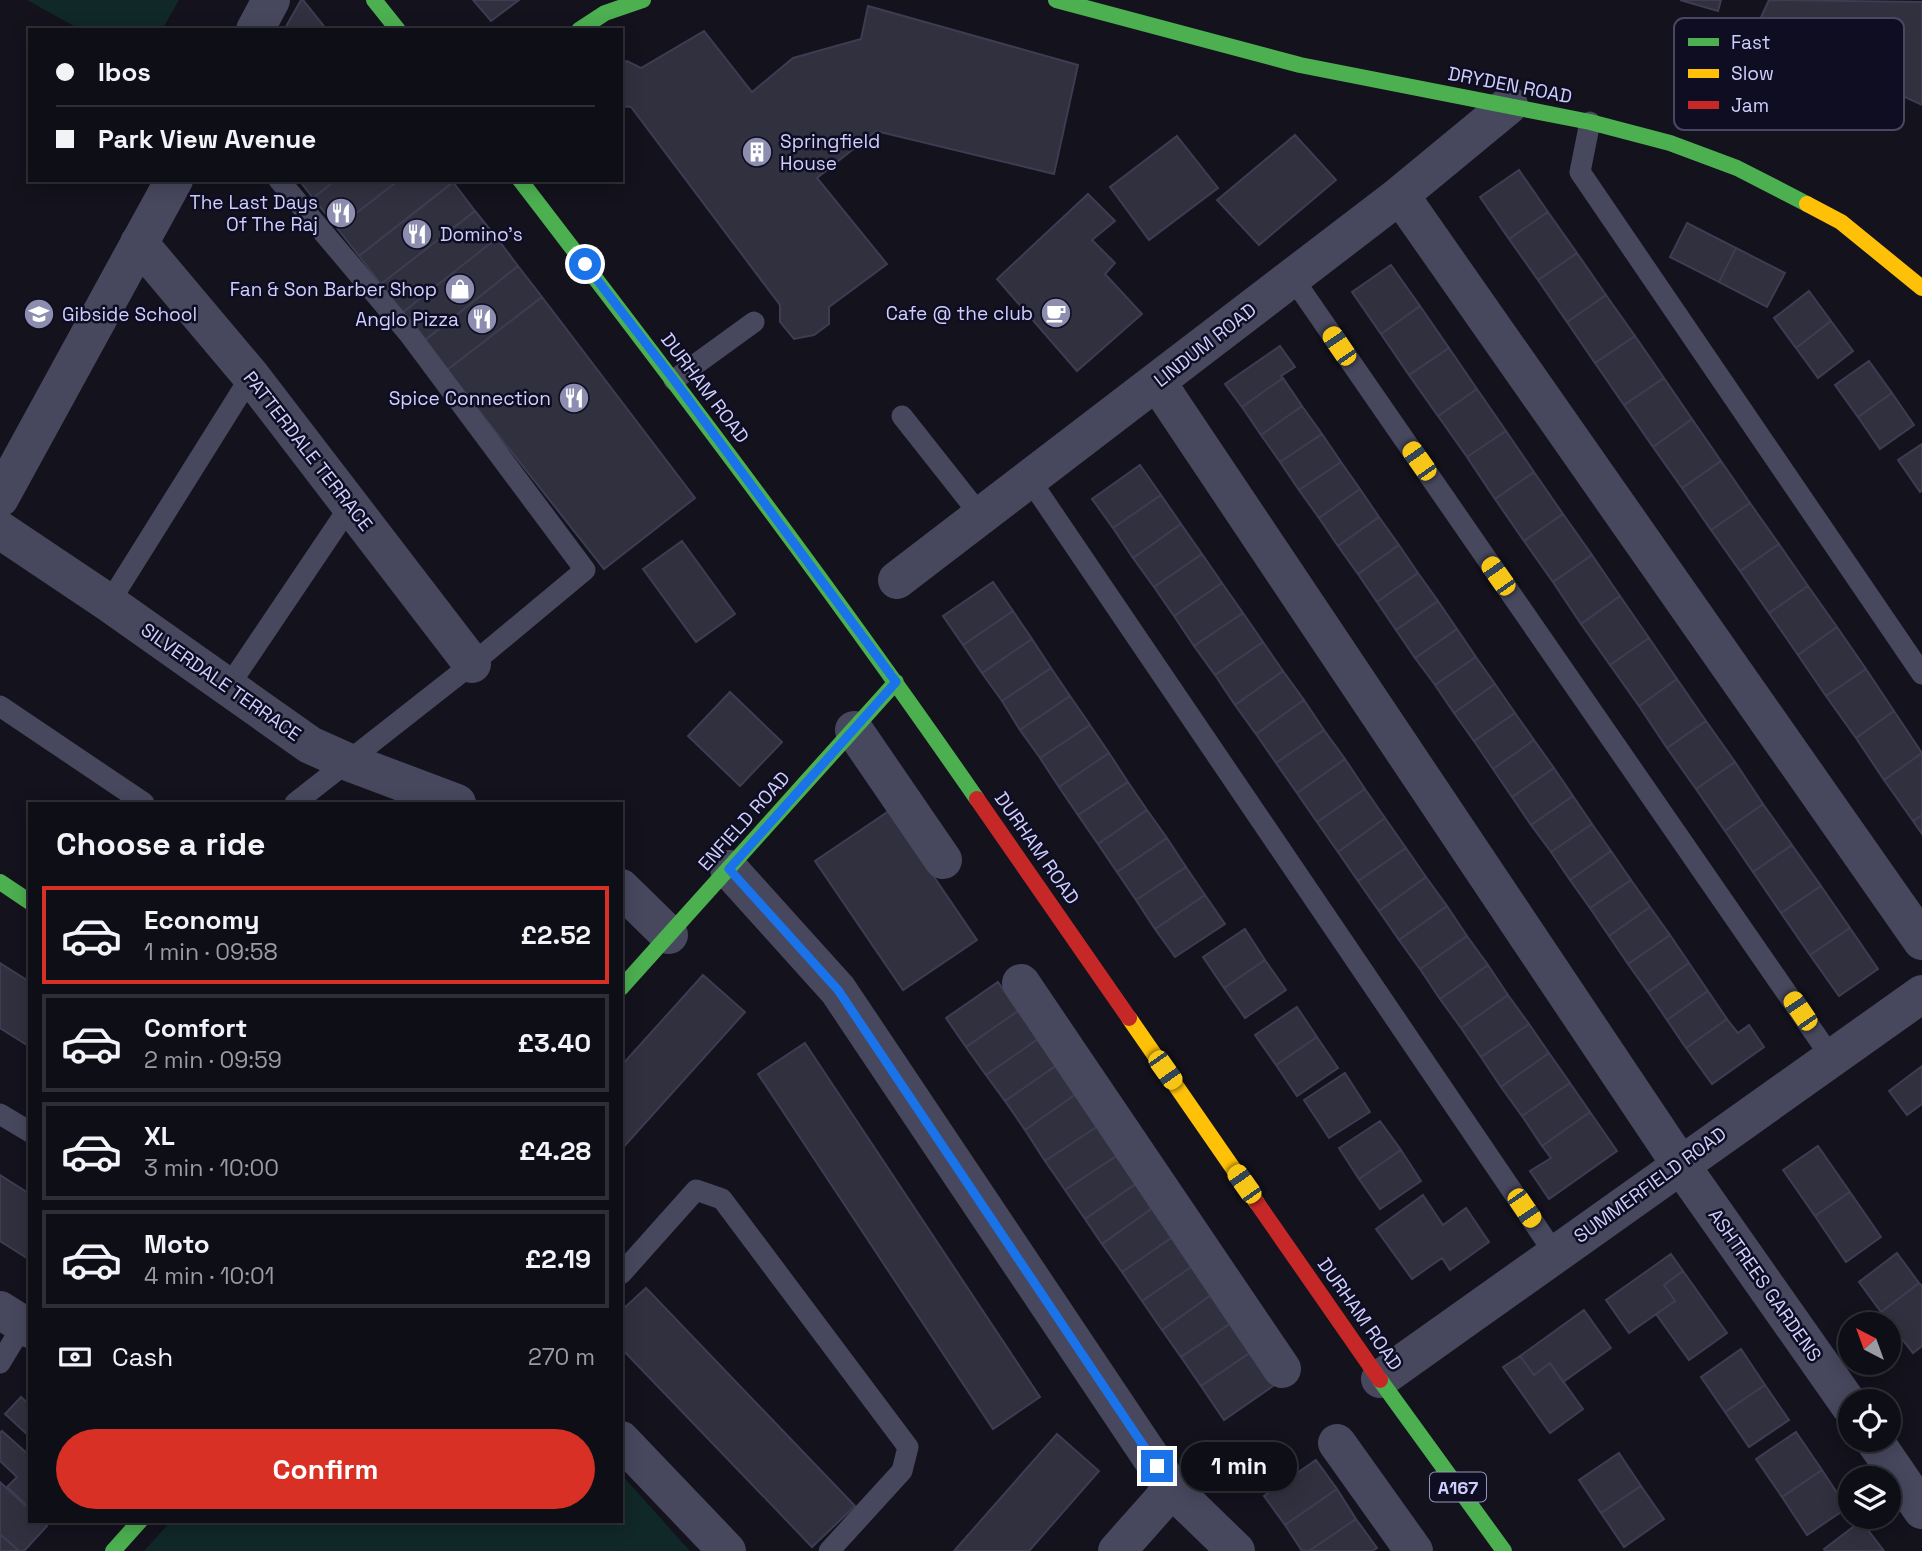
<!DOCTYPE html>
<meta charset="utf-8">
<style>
:root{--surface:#0e0e16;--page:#1c1c23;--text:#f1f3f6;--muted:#9b9ca1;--line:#2e2e35;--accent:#d93025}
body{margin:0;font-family:"Space Grotesk",sans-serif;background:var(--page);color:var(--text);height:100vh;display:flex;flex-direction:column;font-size:26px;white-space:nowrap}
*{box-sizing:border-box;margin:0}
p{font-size:23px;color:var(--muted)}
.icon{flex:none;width:38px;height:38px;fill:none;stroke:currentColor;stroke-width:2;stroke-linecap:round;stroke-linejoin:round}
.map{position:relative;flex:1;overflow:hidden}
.drawer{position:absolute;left:28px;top:802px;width:595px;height:721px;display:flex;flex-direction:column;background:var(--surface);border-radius:0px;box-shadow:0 4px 18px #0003,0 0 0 2px var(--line)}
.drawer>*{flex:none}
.hud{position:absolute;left:28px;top:28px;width:595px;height:154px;border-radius:0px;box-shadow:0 4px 18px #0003,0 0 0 2px var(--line);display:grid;align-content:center;height:154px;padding:0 28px;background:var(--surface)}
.needle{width:46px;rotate:319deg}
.buttons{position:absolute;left:1838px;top:1312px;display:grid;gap:14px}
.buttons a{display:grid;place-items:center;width:63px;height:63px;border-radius:50%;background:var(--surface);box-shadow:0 4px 18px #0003,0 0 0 2px var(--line);font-size:35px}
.end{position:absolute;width:32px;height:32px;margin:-16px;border:9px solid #1a73e8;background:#fff;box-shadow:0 0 0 4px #fff}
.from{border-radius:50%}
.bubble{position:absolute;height:49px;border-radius:24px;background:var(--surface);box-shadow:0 4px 18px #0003,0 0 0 2px var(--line);font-size:23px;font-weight:700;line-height:49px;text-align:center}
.car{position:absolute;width:21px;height:42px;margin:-21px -10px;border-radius:9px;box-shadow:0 0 5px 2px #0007;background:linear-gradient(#f5c518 24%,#345 0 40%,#f5c518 0 76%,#345 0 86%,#f5c518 0)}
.hud b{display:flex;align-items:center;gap:24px;height:66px;font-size:26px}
.hud b+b{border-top:2px solid var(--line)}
.hud i{width:18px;height:18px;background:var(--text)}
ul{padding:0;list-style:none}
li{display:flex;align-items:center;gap:21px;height:98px;margin:0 14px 10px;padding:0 14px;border:4px solid var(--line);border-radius:0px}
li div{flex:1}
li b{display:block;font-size:26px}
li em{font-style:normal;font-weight:700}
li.current{border-color:var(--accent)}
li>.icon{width:63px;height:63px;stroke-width:1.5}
h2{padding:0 28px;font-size:32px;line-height:84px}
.pay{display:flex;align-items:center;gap:18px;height:77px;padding:0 28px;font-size:26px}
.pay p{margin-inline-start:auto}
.button{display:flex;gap:14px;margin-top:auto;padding:14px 28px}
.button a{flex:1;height:80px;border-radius:42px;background:var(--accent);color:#fff;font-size:28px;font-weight:700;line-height:80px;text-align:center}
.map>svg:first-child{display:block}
.green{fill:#102827}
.building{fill:#31303f;stroke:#3e3c52;stroke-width:2}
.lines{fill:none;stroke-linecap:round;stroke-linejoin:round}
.lane{stroke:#47485e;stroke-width:21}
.street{stroke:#47485e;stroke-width:38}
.fast{stroke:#4caf50;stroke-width:16}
.slow{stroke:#ffc107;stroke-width:16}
.jam{stroke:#c62828;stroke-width:16}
.route{stroke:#1a73e8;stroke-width:9}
.labels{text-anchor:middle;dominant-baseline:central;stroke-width:5;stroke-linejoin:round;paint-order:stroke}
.shield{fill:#0f0d22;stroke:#9595bd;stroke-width:2}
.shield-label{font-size:18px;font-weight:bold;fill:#cfcfff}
.street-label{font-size:19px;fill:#cfcfff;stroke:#0f0d22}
.poi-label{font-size:19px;fill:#cfcfff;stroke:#0f0d22;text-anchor:end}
.key{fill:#0f0d22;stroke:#494764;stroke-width:2}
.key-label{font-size:19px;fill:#cfcfff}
</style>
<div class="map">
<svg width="1922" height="1551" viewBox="0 0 1922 1551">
<rect width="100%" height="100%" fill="#13121d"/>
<!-- green -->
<path class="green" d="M27 0H179L162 30H81Z
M621 1474 690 1551H144L171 1521H621Z"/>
<!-- building -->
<path class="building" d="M301 0H303L327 30H284Z
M473 0H519L491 21Z
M1680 0H1721L1718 11Z
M1769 0 1922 2V105L1756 28Z
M868 6 1078 65 1054 174 876 131 817 178 887 264 829 307V324L814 335 794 339 780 322V305L631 107 621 106V63L627 61 641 68 704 31 752 92 793 58 861 39Z
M1295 135 1336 180 1259 245 1217 200Z
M1177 136 1218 188 1149 240 1110 187Z
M1519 170 1548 212 1509 239 1480 197Z
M299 180H336L313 198Z
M336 180H399L337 228 313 198Z
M399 180H448L451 184 359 256 337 228Z
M453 182 475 211 381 284 359 256Z
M1088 194 1115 221 1092 240 1115 263 1105 274 1142 314 1077 371 997 279Z
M475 211 497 238 402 313 381 284Z
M1548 212 1577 253 1538 280 1509 239Z
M1687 223 1736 248 1719 282 1670 257Z
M497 238 518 266 424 341 402 313Z
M1736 248 1785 273 1767 307 1719 282Z
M1577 253 1606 295 1567 322 1538 280Z
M1391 265 1420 306 1381 334 1352 292Z
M518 266 542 297 447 370 424 341Z
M1809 291 1831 321 1796 348 1774 318Z
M1606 295 1635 336 1595 363 1567 322Z
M542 297 695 498 604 569 447 370Z
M1420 306 1449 348 1409 375 1381 334Z
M1831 321 1853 351 1818 378 1796 348Z
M1635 336 1664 378 1624 405 1595 363Z
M1280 346 1295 367 1281 376 1283 378 1242 407 1225 384Z
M1449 348 1477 389 1438 416 1409 375Z
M1869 361 1892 393 1858 417 1835 385Z
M1283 378 1302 406 1261 435 1242 407Z
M1664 378 1692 419 1653 447 1624 405Z
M1477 389 1506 431 1467 457 1438 416Z
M1892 393 1914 425 1880 449 1858 417Z
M1302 406 1322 434 1280 462 1261 435Z
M1692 419 1721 461 1682 488 1653 447Z
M1506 431 1534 472 1495 499 1467 457Z
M1322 434 1341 462 1299 490 1280 462Z
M1922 444V490L1920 492 1898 460Z
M1721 461 1750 503 1711 530 1682 488Z
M1341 462 1360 489 1319 518 1299 490Z
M1140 465 1161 495 1113 528 1092 499Z
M1534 472 1563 514 1524 541 1495 499Z
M1360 489 1379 517 1338 546 1319 518Z
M1161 495 1181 524 1133 558 1113 528Z
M1750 503 1779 544 1740 571 1711 530Z
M1563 514 1592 555 1553 582 1524 541Z
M1379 517 1399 545 1358 574 1338 546Z
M1181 524 1202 554 1154 587 1133 558Z
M682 541 735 614 696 642 643 569Z
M1779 544 1808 586 1769 613 1740 571Z
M1399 545 1418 573 1377 602 1358 574Z
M1202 554 1222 583 1174 616 1154 587Z
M1592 555 1620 596 1581 624 1553 582Z
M1418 573 1438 601 1396 630 1377 602Z
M993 582 1013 611 963 645 943 616Z
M1222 583 1243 613 1194 646 1174 616Z
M1808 586 1837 627 1798 655 1769 613Z
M1620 596 1649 638 1610 665 1581 624Z
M1438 601 1457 629 1415 658 1396 630Z
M1013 611 1032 639 982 673 963 645Z
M1243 613 1263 642 1215 675 1194 646Z
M1837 627 1866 669 1826 696 1798 655Z
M1457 629 1476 657 1435 685 1415 658Z
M1649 638 1677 679 1639 706 1610 665Z
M1032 639 1051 668 1002 701 982 673Z
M1263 642 1283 671 1235 705 1215 675Z
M1476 657 1495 684 1454 713 1435 685Z
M1051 668 1070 696 1020 730 1002 701Z
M1866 669 1894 711 1856 738 1826 696Z
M1283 671 1304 700 1256 734 1235 705Z
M1677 679 1706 721 1667 748 1639 706Z
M1495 684 1515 713 1474 741 1454 713Z
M730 692 782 742 740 786 688 736Z
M1070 696 1090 725 1040 758 1020 730Z
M1304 700 1324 730 1276 763 1256 734Z
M1894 711 1922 753 1884 780 1856 738Z
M1515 713 1534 740 1493 769 1474 741Z
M1706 721 1735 762 1696 789 1667 748Z
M1090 725 1109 753 1059 787 1040 758Z
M1324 730 1345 759 1297 793 1276 763Z
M1534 740 1554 768 1512 797 1493 769Z
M1109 753 1128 782 1078 815 1059 787Z
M1922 753V815L1913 821 1884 780Z
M1345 759 1365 789 1317 822 1297 793Z
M1735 762 1763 804 1725 831 1696 789Z
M1554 768 1573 796 1531 825 1512 797Z
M1128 782 1147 810 1098 844 1078 815Z
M1365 789 1385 818 1338 852 1317 822Z
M1573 796 1592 824 1551 852 1531 825Z
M1763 804 1792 845 1753 872 1725 831Z
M1147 810 1167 838 1117 872 1098 844Z
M889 811 977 940 903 990 815 861Z
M1922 815V834L1913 821Z
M1385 818 1406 848 1358 881 1338 852Z
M1592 824 1611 851 1570 880 1551 852Z
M1167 838 1186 867 1136 900 1117 872Z
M1792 845 1821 886 1781 913 1753 872Z
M1406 848 1426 877 1379 911 1358 881Z
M1611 851 1631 880 1590 908 1570 880Z
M1186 867 1205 895 1155 929 1136 900Z
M1426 877 1447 906 1399 940 1379 911Z
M1631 880 1650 907 1609 936 1590 908Z
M1821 886 1850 928 1810 955 1781 913Z
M1205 895 1225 924 1175 957 1155 929Z
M1447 906 1467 936 1420 969 1399 940Z
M1650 907 1670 935 1628 964 1609 936Z
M1850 928 1878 969 1839 996 1810 955Z
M1245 929 1265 960 1224 988 1203 957Z
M1670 935 1689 963 1648 992 1628 964Z
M1467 936 1488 965 1440 999 1420 969Z
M1265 960 1286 990 1245 1018 1224 988Z
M0 963 30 982V1047L0 1028Z
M1689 963 1708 991 1667 1020 1648 992Z
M1488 965 1508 995 1461 1028 1440 999Z
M703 975 745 1012 621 1150V1066Z
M998 982 1018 1011 966 1047 946 1018Z
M1708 991 1727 1019 1686 1048 1667 1020Z
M1508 995 1529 1024 1481 1057 1461 1028Z
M1297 1007 1317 1037 1276 1065 1255 1035Z
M1018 1011 1038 1039 986 1075 966 1047Z
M1727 1019 1738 1033 1749 1025 1764 1047 1712 1084 1686 1048Z
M1529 1024 1549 1053 1501 1087 1481 1057Z
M1317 1037 1338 1068 1297 1096 1276 1065Z
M1038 1039 1057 1065 1005 1101 986 1075Z
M805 1043 1040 1397 993 1429 758 1074Z
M1549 1053 1570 1083 1522 1116 1501 1087Z
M1057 1065 1076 1094 1025 1130 1005 1101Z
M1922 1066V1104L1907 1115 1889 1091Z
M1345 1073 1370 1112 1329 1138 1304 1100Z
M1570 1083 1590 1112 1542 1146 1522 1116Z
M1076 1094 1098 1126 1045 1161 1025 1130Z
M1590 1112 1617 1151 1549 1199 1530 1171 1551 1158 1542 1146Z
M1380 1121 1401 1150 1359 1179 1339 1148Z
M1098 1126 1118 1155 1065 1190 1045 1161Z
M1818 1146 1850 1192 1815 1216 1783 1170Z
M1401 1150 1421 1181 1380 1209 1359 1179Z
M1118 1155 1137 1183 1085 1219 1065 1190Z
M0 1175 30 1194V1260L0 1241Z
M1137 1183 1154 1207 1102 1244 1085 1219Z
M1850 1192 1881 1237 1846 1262 1815 1216Z
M1423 1195 1443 1225 1466 1208 1489 1242 1450 1270 1442 1258 1412 1279 1376 1229Z
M1154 1207 1174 1236 1122 1272 1102 1244Z
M1174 1236 1194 1265 1142 1301 1122 1272Z
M1897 1253 1919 1283 1881 1312 1859 1282Z
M1671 1254 1683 1271 1664 1285 1675 1301 1629 1333 1606 1300Z
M1194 1265 1214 1293 1162 1330 1142 1301Z
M1683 1271 1727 1333 1689 1360 1656 1314 1675 1301 1664 1285Z
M1919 1283 1922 1286V1346L1913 1353 1881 1312Z
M646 1288 855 1506 812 1547 621 1348V1311Z
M1214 1293 1234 1321 1181 1357 1162 1330Z
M1584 1310 1611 1348 1563 1382 1550 1363 1534 1375 1520 1356Z
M1234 1321 1254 1350 1201 1386 1181 1357Z
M1741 1349 1765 1385 1725 1412 1701 1377Z
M1254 1350 1276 1384 1224 1420 1201 1386Z
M1520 1356 1534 1375 1550 1363 1583 1409 1550 1433 1503 1367Z
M1765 1385 1789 1420 1749 1447 1725 1412Z
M21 1397 30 1405V1437L5 1414Z
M2 1431 30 1456V1508L7 1487 17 1477 0 1461V1433Z
M1796 1432 1822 1470 1782 1497 1756 1459Z
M1057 1434 1099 1471 1029 1551H954Z
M1619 1453 1641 1486 1601 1513 1579 1480Z
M1316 1460 1337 1489 1285 1525 1264 1496Z
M1822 1470 1847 1508 1807 1535 1782 1497Z
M0 1482 30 1510V1521H42L47 1526 24 1551H19L0 1534Z
M1641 1486 1664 1519 1624 1547 1601 1513Z
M1337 1489 1356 1519 1309 1551H1302L1285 1525Z
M1356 1519 1377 1548 1372 1551H1309Z
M1861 1521 1884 1551H1825L1824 1549Z
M0 1534 19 1551H0Z"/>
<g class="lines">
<!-- lane -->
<path class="lane" d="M1590 122 1580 172 1922 674
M279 180 409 334 585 570 472 664 295 803
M1292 277 1831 1057
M674 380 754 322
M902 416 981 516
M1030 480 1555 1254
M109 603 251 376
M228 687 350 506
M0 706 144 803
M0 1114 30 1132
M621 1274 696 1190 722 1199 908 1447 902 1471 829 1551
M0 1363 23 1325"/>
<!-- street -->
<path class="street" d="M255 30 271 0
M1400 195 1922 941
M139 243 251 376 472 664
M1157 382 1680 1164 1850 1406
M0 498 174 180
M0 530 109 603 310 745 348 762 457 803
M897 580 1400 195 1509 105
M854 730 943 860
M729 869 838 990 1172 1489 1117 1551
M621 888 669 935
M1021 983 1282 1369
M0 1310 30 1329
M1380 1379 1922 994
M621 1440 727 1551
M1874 1440 1922 1510
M1337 1443 1414 1551
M1172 1489 1236 1551"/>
<!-- fast -->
<path class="fast" d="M374 0 398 30
M1056 0 1300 65 1590 122 1670 143 1737 168 1807 204
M579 30 605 13 643 0
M520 180C676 383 831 588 977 799
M0 882 30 902
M621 988 896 682
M1380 1380 1504 1551
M113 1551 140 1521"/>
<!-- slow -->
<path class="slow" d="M1807 204 1841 222 1922 288
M1129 1018 1257 1203"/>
<!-- jam -->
<path class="jam" d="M977 799 1129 1018
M1257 1203 1380 1380"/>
</g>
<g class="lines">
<!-- route -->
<path class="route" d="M585 264 674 380 896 682 729 869 838 990 1157 1466"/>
</g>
<!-- icons -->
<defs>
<g id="building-disc" transform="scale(1.575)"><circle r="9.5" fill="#8d8db0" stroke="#0f0d22"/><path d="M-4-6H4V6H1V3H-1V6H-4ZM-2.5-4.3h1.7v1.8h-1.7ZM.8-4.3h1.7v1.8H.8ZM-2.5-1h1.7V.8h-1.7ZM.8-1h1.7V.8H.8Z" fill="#fff"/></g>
<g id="restaurant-disc" transform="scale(1.575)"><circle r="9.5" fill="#8d8db0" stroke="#0f0d22"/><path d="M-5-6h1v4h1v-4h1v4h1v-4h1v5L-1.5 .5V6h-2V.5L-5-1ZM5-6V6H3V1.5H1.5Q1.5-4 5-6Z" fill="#fff"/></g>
<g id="shop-disc" transform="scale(1.575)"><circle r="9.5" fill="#8d8db0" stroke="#0f0d22"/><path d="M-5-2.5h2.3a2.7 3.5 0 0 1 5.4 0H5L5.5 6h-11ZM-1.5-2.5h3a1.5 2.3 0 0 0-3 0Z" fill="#fff"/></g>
<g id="cafe-disc" transform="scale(1.575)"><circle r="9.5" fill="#8d8db0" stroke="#0f0d22"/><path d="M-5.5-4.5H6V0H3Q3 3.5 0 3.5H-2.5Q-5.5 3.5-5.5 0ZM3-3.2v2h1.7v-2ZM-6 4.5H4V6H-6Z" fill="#fff"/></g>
<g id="school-disc" transform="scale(1.575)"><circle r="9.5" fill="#8d8db0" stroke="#0f0d22"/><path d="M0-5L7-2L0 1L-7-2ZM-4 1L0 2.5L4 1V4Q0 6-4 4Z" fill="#fff"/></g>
</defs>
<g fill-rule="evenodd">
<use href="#building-disc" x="757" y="152"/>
<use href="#restaurant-disc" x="341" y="213"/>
<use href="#restaurant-disc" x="417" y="234"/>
<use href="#shop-disc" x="460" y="289"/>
<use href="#cafe-disc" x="1056" y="313"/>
<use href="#school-disc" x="39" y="314"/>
<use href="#restaurant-disc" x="482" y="319"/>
<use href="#restaurant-disc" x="574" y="398"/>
</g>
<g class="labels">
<!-- shield labels -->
<rect class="shield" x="1430" y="1472.5" width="56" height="29" rx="5"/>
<g class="shield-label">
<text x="1458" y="1487">A167</text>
</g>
<!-- street labels -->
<g class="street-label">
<text transform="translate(1510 85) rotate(11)">DRYDEN ROAD</text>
<text transform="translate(1205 345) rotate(-38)">LINDUM ROAD</text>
<text transform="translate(705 388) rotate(53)">DURHAM ROAD</text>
<text transform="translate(308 451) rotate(52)">PATTERDALE TERRACE</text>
<text transform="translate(221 682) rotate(35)">SILVERDALE TERRACE</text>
<text transform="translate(744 821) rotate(-48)">ENFIELD ROAD</text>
<text transform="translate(1037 848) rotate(55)">DURHAM ROAD</text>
<text transform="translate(1650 1185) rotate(-36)">SUMMERFIELD ROAD</text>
<text transform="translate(1765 1285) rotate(55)">ASHTREES GARDENS</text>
<text transform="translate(1360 1314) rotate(55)">DURHAM ROAD</text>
</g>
<!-- poi labels -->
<g class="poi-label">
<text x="780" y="141" text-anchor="start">Springfield<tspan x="780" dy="22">House</tspan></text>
<text x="318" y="202">The Last Days<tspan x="318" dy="22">Of The Raj</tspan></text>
<text x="440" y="234" text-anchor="start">Domino's</text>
<text x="437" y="289">Fan &amp; Son Barber Shop</text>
<text x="1033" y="313">Cafe @ the club</text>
<text x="62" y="314" text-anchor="start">Gibside School</text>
<text x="459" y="319">Anglo Pizza</text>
<text x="551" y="398">Spice Connection</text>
</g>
</g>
<!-- legend -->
<rect x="1674" y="18" width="230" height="112" rx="10" class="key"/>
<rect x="1688" y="38" width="31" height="8" fill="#4caf50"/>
<rect x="1688" y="69" width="31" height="9" fill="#ffc107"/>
<rect x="1688" y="101" width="31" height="8" fill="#c62828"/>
<g class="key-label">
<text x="1731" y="49">Fast</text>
<text x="1731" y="80">Slow</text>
<text x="1731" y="112">Jam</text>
</g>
</svg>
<div class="buttons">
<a><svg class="needle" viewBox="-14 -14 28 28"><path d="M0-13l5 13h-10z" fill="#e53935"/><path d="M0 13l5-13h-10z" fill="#9b9ca1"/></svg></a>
<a><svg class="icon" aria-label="locate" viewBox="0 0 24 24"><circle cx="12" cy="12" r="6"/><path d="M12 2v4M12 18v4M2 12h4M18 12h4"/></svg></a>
<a><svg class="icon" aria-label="layers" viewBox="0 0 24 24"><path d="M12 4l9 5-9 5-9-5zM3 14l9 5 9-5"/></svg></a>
</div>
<i class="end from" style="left:585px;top:264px"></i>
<i class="end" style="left:1157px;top:1466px"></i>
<div class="bubble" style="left:1181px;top:1442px;width:116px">1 min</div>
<i class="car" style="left:1339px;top:346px;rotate:326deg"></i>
<i class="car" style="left:1419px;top:461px;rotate:325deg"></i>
<i class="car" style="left:1498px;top:576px;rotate:325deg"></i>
<i class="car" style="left:1800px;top:1011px;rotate:326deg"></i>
<i class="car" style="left:1165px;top:1070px;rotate:145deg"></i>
<i class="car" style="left:1244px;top:1184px;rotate:325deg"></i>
<i class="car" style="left:1524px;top:1208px;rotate:146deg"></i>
<div class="hud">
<b><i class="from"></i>Ibos</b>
<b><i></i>Park View Avenue</b>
</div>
<section class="drawer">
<h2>Choose a ride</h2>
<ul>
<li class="current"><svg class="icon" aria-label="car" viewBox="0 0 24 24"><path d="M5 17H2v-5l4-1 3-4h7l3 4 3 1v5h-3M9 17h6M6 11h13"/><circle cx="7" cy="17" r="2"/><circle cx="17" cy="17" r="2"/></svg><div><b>Economy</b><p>1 min · 09:58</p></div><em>£2.52</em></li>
<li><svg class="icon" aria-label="car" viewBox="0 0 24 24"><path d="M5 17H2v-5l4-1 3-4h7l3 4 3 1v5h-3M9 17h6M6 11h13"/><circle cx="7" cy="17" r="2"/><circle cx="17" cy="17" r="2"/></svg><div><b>Comfort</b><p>2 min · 09:59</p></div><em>£3.40</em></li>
<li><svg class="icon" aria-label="car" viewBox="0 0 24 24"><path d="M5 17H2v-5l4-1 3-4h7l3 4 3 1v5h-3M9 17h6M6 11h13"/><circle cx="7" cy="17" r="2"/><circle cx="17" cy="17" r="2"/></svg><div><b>XL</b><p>3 min · 10:00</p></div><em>£4.28</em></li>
<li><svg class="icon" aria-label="car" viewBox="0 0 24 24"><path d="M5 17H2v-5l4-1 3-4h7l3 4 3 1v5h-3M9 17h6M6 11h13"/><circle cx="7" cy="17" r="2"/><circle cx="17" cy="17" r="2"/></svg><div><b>Moto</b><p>4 min · 10:01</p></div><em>£2.19</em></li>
</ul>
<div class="pay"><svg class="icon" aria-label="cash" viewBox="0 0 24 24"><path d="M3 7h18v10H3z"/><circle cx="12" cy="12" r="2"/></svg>Cash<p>270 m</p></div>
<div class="button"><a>Confirm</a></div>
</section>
</div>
